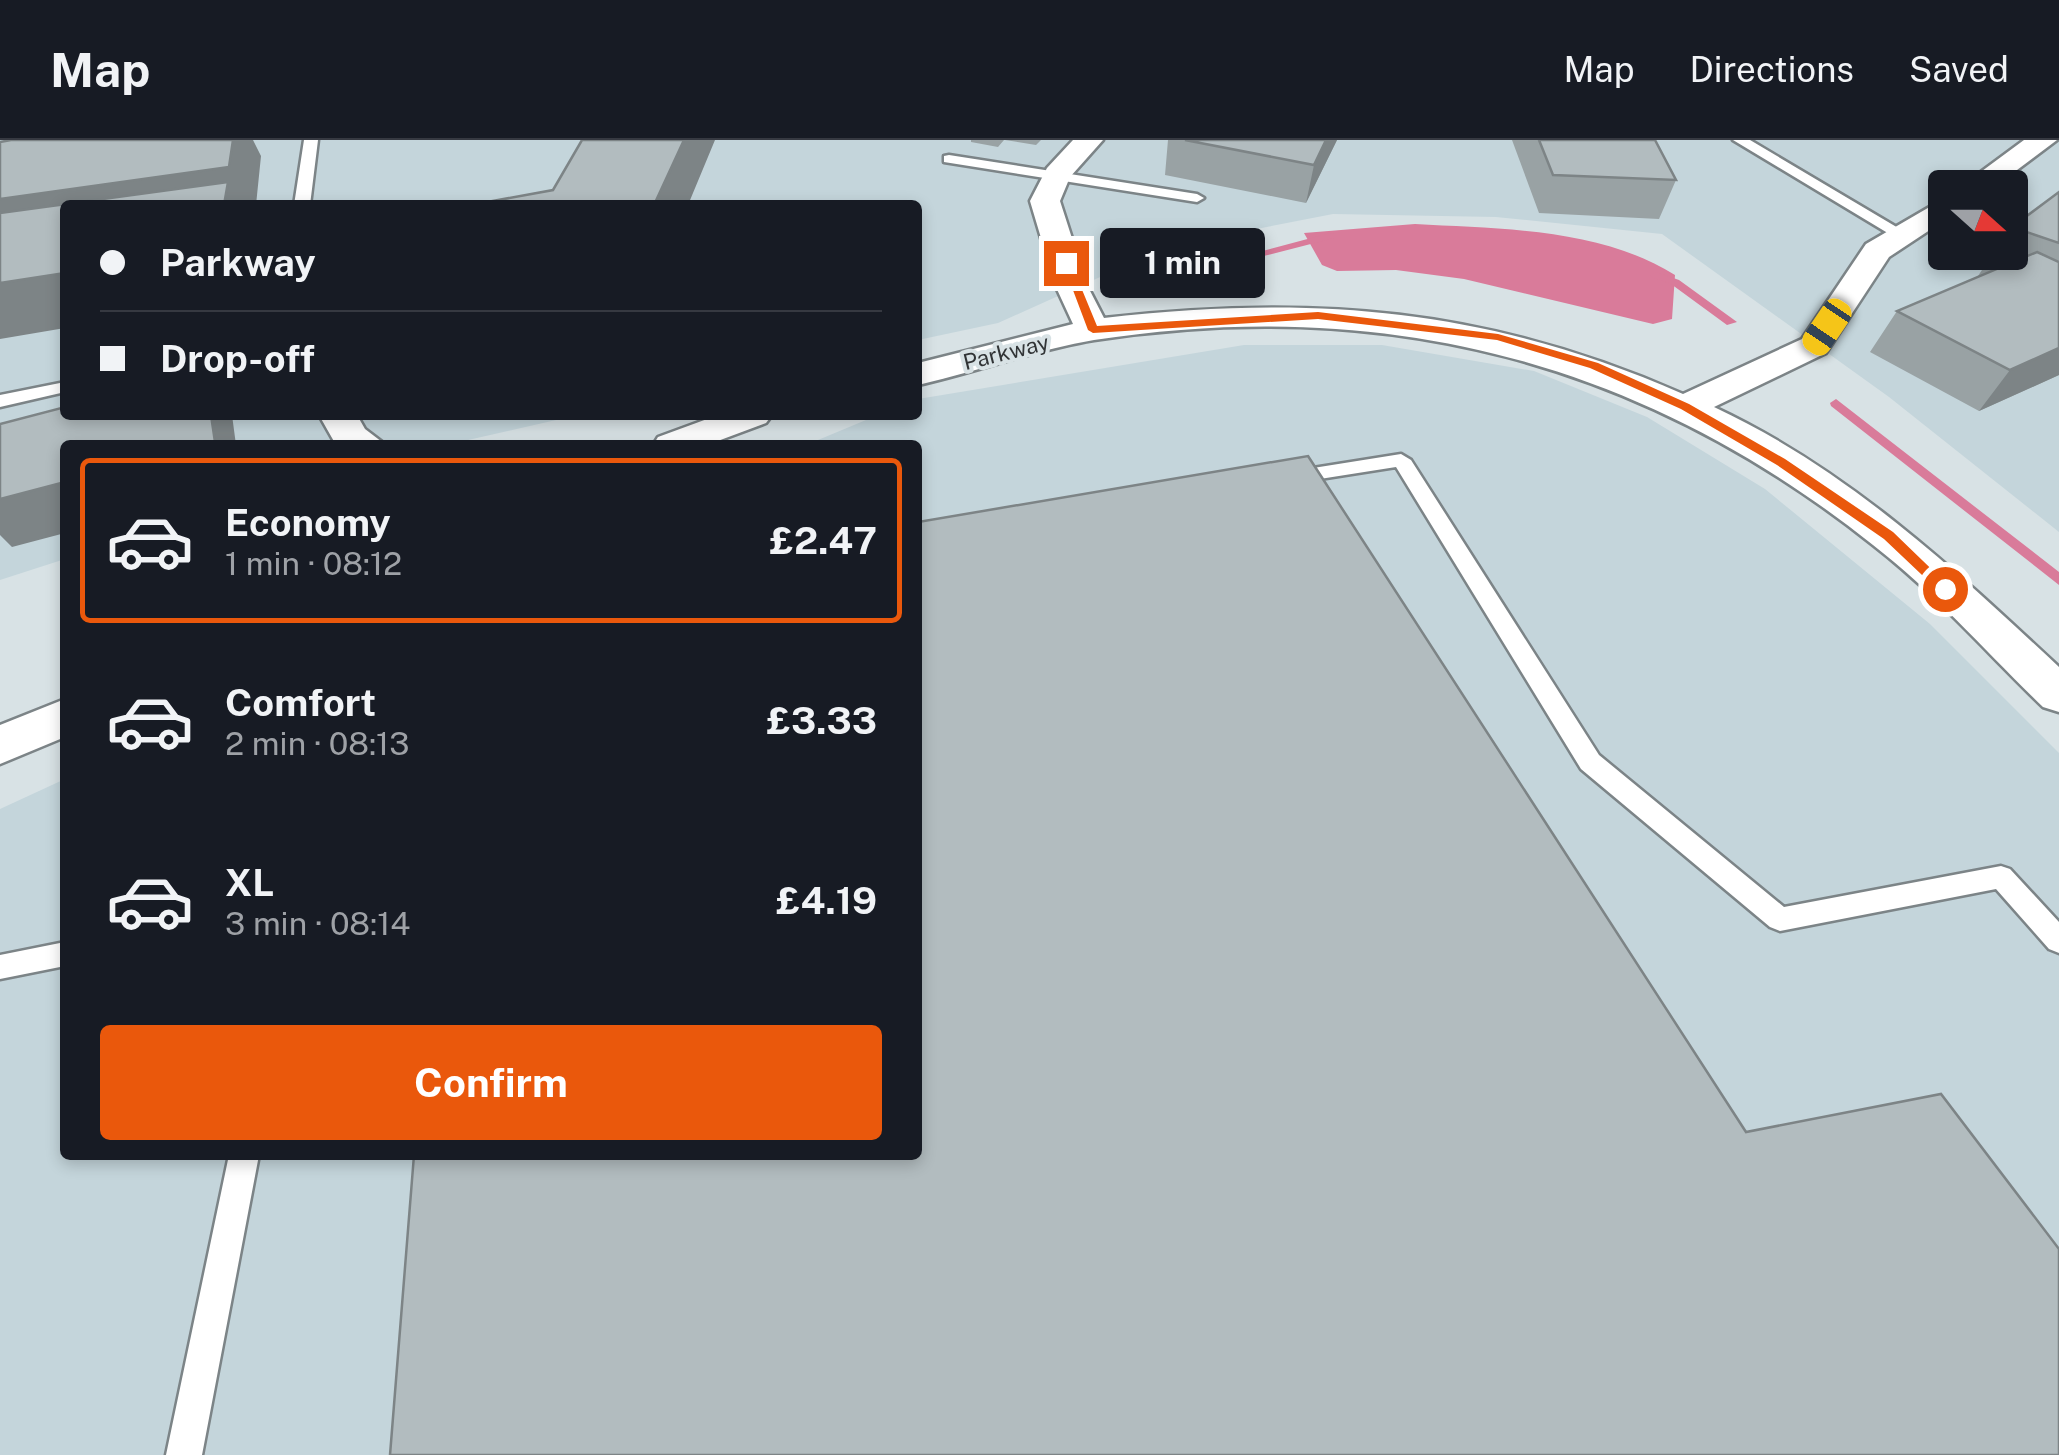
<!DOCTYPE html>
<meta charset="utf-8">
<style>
:root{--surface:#171b24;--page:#242831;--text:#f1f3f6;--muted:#9ea1a6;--line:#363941;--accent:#ea580c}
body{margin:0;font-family:"Public Sans",sans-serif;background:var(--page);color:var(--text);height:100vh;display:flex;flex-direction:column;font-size:38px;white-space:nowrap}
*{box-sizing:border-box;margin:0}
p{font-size:32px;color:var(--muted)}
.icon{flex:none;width:55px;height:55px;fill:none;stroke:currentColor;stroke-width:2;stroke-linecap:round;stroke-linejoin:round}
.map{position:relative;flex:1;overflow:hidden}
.drawer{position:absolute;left:60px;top:300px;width:862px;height:720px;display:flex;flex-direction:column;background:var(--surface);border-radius:10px;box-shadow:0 5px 15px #0003}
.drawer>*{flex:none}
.guide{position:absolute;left:60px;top:60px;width:862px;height:220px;border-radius:10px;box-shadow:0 5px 15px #0003;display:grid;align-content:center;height:220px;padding:0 40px;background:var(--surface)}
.needle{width:65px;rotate:111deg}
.fabs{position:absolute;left:1928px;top:30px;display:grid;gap:20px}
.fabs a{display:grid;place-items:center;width:100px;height:100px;border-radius:10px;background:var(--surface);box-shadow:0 5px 15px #0003;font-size:50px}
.end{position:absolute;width:45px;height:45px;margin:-22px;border:12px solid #ea580c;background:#fff;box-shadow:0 0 0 5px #fff}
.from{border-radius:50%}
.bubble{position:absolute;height:70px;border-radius:10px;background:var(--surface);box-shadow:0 5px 15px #0003;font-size:32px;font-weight:700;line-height:70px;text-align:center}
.car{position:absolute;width:30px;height:60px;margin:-30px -15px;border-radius:12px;box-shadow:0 0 8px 2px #0007;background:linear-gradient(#f5c518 24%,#345 0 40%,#f5c518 0 76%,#345 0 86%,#f5c518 0)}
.guide b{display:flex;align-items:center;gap:35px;height:95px;font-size:38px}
.guide b+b{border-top:2px solid var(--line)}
.guide i{width:25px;height:25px;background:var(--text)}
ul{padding:18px 0 0;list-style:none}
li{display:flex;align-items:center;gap:30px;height:165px;margin:0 20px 15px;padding:0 20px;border:5px solid transparent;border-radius:10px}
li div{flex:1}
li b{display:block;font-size:38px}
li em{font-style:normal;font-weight:700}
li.current{border-color:var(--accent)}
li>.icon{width:90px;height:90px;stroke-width:1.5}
.button{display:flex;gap:20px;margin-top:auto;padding:20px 40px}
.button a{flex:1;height:115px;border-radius:10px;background:var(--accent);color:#fff;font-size:40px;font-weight:700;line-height:115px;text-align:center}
header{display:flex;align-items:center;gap:60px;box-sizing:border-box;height:140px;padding:0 50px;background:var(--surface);border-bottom:2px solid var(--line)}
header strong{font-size:48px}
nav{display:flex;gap:55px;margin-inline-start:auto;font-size:35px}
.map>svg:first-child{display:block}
.built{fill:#c4d5db;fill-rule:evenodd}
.water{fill:#d97b9a}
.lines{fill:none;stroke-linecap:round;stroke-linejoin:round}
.stream{fill:#d97b9a;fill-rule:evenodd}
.lane-casing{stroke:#7c8487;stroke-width:5}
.street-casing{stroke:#7c8487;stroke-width:5}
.lane{fill:#fff;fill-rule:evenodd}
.street{fill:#fff;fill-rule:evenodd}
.wall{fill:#99a2a4}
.shaded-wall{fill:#7d8486}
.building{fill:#b2bcbf;stroke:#7d8486;stroke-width:2.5}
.route{fill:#ea580c}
.labels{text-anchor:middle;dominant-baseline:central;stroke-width:8;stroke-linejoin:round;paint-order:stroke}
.far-street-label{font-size:22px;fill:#313436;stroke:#d8e2e5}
</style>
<header>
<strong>Map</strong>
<nav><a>Map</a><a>Directions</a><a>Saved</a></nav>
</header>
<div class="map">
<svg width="2059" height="1315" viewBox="0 0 2059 1315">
<rect width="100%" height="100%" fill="#d8e2e5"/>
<!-- built -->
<path class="built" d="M0 0H2059V392L1889 257 1662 94 1496 77 1333 74 1169 106 998 183 918 200V65H65V275H578L446 305H65V419L0 440ZM1945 48H2010V112H1945Z
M1244 205H1382L1534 231 1647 277 1765 349 1930 484 2059 613V1315H0V669L65 639V1015H918V305H806L878 275H918V259Z"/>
<!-- water -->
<path class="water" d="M1415 84C1502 89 1600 88 1675 135L1672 179 1653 184 1464 139 1396 130 1337 131 1322 125 1304 93Z"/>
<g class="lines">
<!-- stream -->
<path class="stream" d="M1330 93 1334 94V98L1178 138 1172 135Z
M1656 132 1679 140 1737 182 1727 185 1671 144 1652 137 1650 135Z
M1836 259 2059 432V445L1831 266 1830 263Z"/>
<!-- lane casing -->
<g class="lane-casing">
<path id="lane" d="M304 0H318L310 65H294Z
M1733 0H1750L1910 95 1896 98Z
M949 15 1197 54 1204 58 1197 62 944 22V16Z
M65 242V252L0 267V255Z
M1401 314 1411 320 1599 615 1784 767 2001 726 2010 729 2059 782V813L2049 809 1996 749 1780 791 1770 787 1581 629 1396 327 1288 344 1278 338 1288 332Z
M65 802V826L0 839V815Z
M229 1015H259L202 1315H166Z"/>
</g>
<!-- street casing -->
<g class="street-casing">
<path id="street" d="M1073 0H1103L1070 37 1060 61 1087 145 1104 178C1314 154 1488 168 1683 254L1802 199 1866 104 1945 58V80L1889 117 1826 213 1714 267C1847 329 1953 428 2059 527V572L2043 567C1987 513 1935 453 1873 405 1642 221 1385 155 1094 200 1034 210 977 232 918 245V223L1073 184 1055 145 1030 61 1047 28Z
M2024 0H2057L1993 48H1959Z
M319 275H357L365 289 386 305H336Z
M718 275H772L766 283 707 305H653L658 297Z
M65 559V597L0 624V585Z"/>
</g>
<!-- lane -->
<use href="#lane" class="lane"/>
<!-- street -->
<use href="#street" class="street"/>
</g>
<!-- wall -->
<path class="wall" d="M971 0H1004L998 7 971 2Z
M1005 0H1041L1036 5Z
M1168 0H1337L1306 63 1165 35Z
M1512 0H1655L1676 40 1659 79 1539 73Z
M2059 52V235L1979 271 1870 212 1897 171 1979 137 1978 136 1994 112H2010V89L2012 87Z"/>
<!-- shaded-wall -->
<path class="shaded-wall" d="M233 0H253L261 16 256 65H65L0 113V59Z
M684 0H715L688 65H654Z
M1326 0H1337L1306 63 1314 25Z
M65 133V188L0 199V143Z
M2059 208V235L1979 271 2010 230Z
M211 275H232L236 305H206Z
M65 342V393L12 407 0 395V359Z"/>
<!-- building -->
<path class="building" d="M11 0H233L229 27 0 59V2Z
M582 0H684L654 65H471L553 50Z
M1185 0H1326L1314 25Z
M1539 0H1655L1676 40 1553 35Z
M228 42 224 65H65V133L0 143V73Z
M2059 52V103L2012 87Z
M2037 112 2059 122V208L2010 230 1897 171Z
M65 267V275H211L215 302 206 305H65V342L0 359V284Z
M1308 316 1746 992 1941 954 2059 1109V1315H390L414 1015H918V382Z"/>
<!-- route -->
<path class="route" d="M1062 121 1071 123 1097 186 1318 172 1498 194 1598 223 1689 264 1785 319 1893 392 1952 449 1940 452 1884 399 1777 325 1681 269 1590 228 1497 200 1318 179 1093 193 1088 190Z"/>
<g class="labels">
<!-- far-street labels -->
<g class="far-street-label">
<text transform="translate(1006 212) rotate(-14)">Parkway</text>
</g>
</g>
</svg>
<div class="fabs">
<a><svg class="needle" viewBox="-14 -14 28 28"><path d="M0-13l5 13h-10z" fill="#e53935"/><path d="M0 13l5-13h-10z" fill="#9ea1a6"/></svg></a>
</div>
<i class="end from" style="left:1945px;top:449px"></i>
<i class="end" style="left:1066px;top:123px"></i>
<div class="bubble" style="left:1100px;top:88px;width:165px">1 min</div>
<i class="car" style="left:1827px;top:187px;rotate:214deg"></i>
<div class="guide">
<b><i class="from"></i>Parkway</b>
<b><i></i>Drop-off</b>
</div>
<section class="drawer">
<ul>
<li class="current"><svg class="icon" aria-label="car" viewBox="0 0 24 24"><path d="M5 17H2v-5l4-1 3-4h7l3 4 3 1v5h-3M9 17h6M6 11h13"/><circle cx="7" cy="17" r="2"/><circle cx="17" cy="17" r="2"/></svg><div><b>Economy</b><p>1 min · 08:12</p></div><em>£2.47</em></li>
<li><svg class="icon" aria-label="car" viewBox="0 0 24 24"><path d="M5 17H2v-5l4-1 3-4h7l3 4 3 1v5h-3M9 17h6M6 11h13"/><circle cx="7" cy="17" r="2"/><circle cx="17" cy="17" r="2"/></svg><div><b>Comfort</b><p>2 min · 08:13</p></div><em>£3.33</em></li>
<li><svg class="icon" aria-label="car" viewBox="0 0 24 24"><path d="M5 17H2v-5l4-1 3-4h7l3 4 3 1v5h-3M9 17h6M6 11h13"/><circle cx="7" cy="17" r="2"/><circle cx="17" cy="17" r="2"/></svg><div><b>XL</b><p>3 min · 08:14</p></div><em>£4.19</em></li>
</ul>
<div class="button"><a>Confirm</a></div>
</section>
</div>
